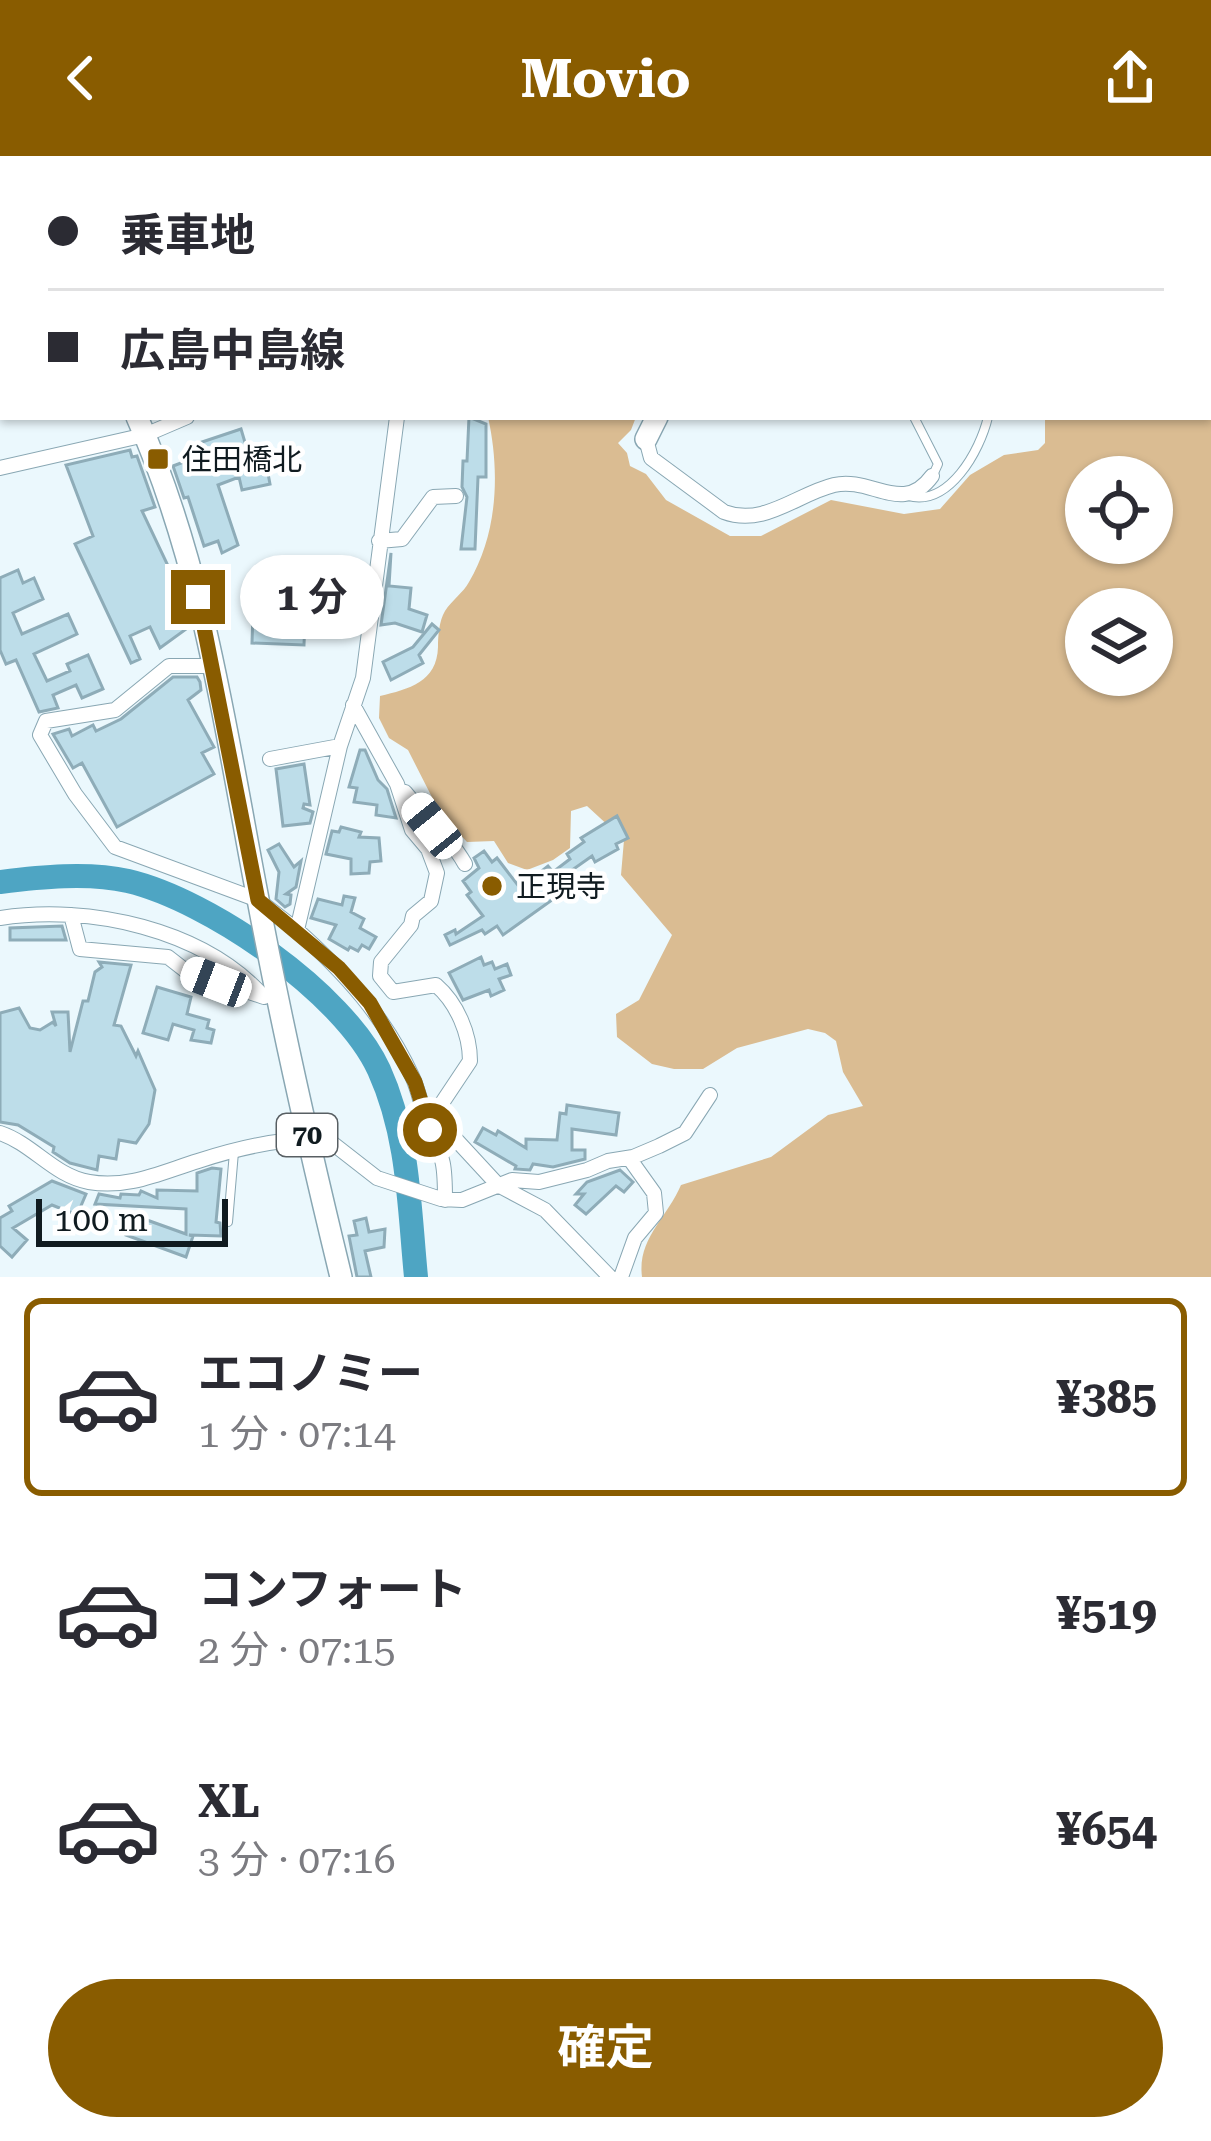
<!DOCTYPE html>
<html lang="ja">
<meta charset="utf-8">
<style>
:root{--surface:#fff;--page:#f2f2f3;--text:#2b2b33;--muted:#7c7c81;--line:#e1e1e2;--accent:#895c00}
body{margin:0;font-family:"Roboto Serif","Noto Sans JP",serif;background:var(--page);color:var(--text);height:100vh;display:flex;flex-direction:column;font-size:45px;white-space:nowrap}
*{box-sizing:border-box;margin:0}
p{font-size:39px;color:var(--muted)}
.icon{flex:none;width:66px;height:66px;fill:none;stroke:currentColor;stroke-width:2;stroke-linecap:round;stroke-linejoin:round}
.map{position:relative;height:1121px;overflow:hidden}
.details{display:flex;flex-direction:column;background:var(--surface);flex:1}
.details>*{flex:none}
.guide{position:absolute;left:0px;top:0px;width:1212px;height:264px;box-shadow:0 3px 9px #0004;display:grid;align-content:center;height:264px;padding:0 48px;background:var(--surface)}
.buttons{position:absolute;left:1065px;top:300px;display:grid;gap:24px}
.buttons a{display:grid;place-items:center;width:108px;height:108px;border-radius:50%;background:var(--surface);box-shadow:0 3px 9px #0004;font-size:60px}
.scale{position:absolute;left:36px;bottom:30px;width:192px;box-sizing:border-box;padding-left:12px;border:6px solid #101b20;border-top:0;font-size:33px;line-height:42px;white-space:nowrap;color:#101b20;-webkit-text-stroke:9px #fff;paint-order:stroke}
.end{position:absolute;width:54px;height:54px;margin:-27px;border:15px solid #895c00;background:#fff;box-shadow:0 0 0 6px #fff}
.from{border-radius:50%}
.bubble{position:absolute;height:84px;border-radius:42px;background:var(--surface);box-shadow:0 3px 9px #0004;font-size:39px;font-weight:700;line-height:84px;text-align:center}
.car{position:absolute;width:36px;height:72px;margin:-36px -18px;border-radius:15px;box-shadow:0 0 9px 3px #0007;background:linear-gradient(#fff 24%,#345 0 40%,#fff 0 76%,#345 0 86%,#fff 0)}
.guide b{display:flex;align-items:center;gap:42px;height:114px;font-size:45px}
.guide b+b{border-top:3px solid var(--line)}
.guide i{width:30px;height:30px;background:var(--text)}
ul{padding:21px 0 0;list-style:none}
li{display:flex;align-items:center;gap:36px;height:198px;margin:0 24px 18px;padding:0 24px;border:6px solid transparent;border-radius:18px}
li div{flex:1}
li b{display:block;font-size:45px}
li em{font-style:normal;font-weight:700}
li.selected{border-color:var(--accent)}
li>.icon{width:108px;height:108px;stroke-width:1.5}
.cta{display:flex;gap:24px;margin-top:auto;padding:24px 48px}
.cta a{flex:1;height:138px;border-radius:72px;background:var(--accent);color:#fff;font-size:48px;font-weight:700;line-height:138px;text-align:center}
header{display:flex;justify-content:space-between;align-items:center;height:156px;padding:0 48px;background:var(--accent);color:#fff;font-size:54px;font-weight:700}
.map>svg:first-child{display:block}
.green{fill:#dabc92;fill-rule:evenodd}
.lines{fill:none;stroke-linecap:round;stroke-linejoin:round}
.river{stroke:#4ea5c3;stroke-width:24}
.building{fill:#bddde9;stroke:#8eacb8;stroke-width:3}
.lane-casing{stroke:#89a7b3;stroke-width:10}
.street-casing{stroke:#89a7b3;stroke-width:16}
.secondary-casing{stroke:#89a7b3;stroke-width:24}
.primary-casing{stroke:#89a7b3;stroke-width:24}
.lane{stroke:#fff;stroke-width:8}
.street{stroke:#fff;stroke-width:14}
.secondary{stroke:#fff;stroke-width:21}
.primary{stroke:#fff;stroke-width:21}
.route{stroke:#895c00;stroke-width:15}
.poi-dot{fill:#895c00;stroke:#fff;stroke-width:4.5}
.labels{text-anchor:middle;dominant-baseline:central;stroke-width:9;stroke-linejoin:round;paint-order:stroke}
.shield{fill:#fff;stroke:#585f63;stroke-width:3}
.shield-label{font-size:27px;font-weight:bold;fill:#101b20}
.poi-label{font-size:30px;fill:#101b20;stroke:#fff;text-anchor:start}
</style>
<header><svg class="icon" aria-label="back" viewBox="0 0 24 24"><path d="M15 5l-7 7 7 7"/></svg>Movio<svg class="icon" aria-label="share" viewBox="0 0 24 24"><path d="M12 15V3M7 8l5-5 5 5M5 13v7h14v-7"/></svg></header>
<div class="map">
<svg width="1211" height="1121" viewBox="0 0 1211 1121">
<rect width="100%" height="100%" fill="#ebf8fd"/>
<!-- green -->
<path class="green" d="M1043 0H1211V1121H642C637 1083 667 1062 681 1029L771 1001 828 959 863 950 843 916 836 885 825 877 808 873 737 892 703 913H674L652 908 617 881 616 858 639 844 672 779 621 719 624 684 587 650 571 655 570 692 553 704 527 714 508 707 494 685 467 686 440 657 408 594 389 582 379 562 380 540C409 533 437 526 438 491 438 480 439 465 445 455 452 444 463 437 469 426 498 377 500 315 488 261H636L631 274 618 287 627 297 630 310 646 318 666 344 730 380H761L831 344 904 358 940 353 970 319 1004 299 1038 294 1045 287V261H1209V3H1035ZM1086 321H1152V387H1086ZM1086 453H1152V519H1086Z"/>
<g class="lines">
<!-- river -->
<path class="river" d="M0 726C40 721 88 716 128 725 209 744 344 837 379 914 409 980 409 1050 416 1121"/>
</g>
<!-- building -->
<path class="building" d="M469 261 486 268V321H478L475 393H461L467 341 462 331 463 305H467Z
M241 273 252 310 266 307 270 328 242 334 239 321 218 329 238 389 222 397 218 385 204 390 188 341 184 342 173 310 197 301 193 289Z
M130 294 132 301 137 300 155 351 142 355 179 433 189 471 160 492 150 471 130 480 140 503 131 507 75 388 93 380 66 309Z
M391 397 389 430 411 432 409 453 427 459 422 476 395 467 381 469Z
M18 414 23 427 34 422 43 443 13 457 22 478 68 458 77 478 34 498 47 525 70 515 67 508 88 499 103 533 82 542 76 529 53 539 58 552 39 556 16 504 6 508 0 494V422Z
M356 416 357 445 318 446V462L305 463 304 489 252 487 254 425 318 424V417Z
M432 468 439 474 419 499 423 507 391 524 383 506 413 491Z
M173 521H197L200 526 201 534 188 544 214 591 202 597 214 618 117 671 82 607 73 612 53 578 69 573 72 580 93 569 96 575 121 563Z
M360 594H365L378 624 387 633 396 662 376 659 377 649 354 646 357 632 349 631Z
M304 608 310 649 304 648 303 652 313 656 310 667 283 670 276 613Z
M617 660 628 682 616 688 618 693 595 706 592 700 565 719 569 724 562 729 566 734 503 779 497 770 485 778 482 774 450 789 445 779 455 774 456 778 483 760 467 739 471 736 463 725 479 712 474 702 484 695 492 706 497 702 520 732 548 710 553 716 570 703 567 698 584 686 581 682Z
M341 671 361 676 359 681 379 682 381 705 370 706 369 717 351 718V703L326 698 332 675 339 676Z
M279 688 294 711 301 705 296 731 286 738 291 739 290 748 285 751 276 743 279 716 268 694Z
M344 740 355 742 351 756 364 763 360 772 376 781 369 793 362 789 358 795 350 791 348 794 329 783 336 769 311 762 318 743 342 749Z
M62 770 66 784H10V772Z
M481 801 484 809 492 806 495 813 507 808 511 819 499 823 504 834 491 840 489 834 463 844 449 817Z
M99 806 131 809 114 869 121 870 136 900 138 895 155 934 149 968 136 987 119 984 116 1003 99 1000 97 1014 70 1007 53 996 54 991 18 969 0 966V857L19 852 30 872 40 874 53 866 56 870 52 856H68L70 896 83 845H88L95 816 102 811Z
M157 831 191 841 187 858 209 864 207 872 214 874 211 887 191 884 194 874 173 868 168 884 143 877Z
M567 949 619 957 616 979 572 973V994H585V1003L553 1011 533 1008 530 1014 515 1013 516 1010 475 986 483 972 496 979 498 975 526 992V983L557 984 560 957 566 958Z
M212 1012 221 1013 216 1066 220 1067 221 1080 189 1079 193 1080 186 1101 126 1079 133 1059 186 1078V1053L95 1048 99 1038 120 1042 121 1038 139 1039 141 1035 157 1042V1034L197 1035V1017Z
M620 1014 633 1026 624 1036 616 1030 586 1058 575 1049 584 1038H576L587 1026Z
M52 1025 86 1038 77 1059 52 1049 13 1072 27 1084 12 1101 0 1090V1062L12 1055 9 1050Z
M366 1062 369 1076 385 1073 384 1091 365 1095 371 1121H357L349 1080 357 1079 354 1065Z"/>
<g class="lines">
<!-- lane casing -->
<g class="lane-casing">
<path id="lane" d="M914 261 938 308 933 319
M908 340C949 351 980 295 988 261
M228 1066 234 996"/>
</g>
<!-- street casing -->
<g class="street-casing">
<path id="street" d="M410 3V0
M646 283 651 302 724 356C764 371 797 338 834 329 871 320 903 360 932 320
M0 312 145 279 187 261
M379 385 402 383 433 341 456 340
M214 510H169L115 554 46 565 40 579 75 638 115 691 258 744 297 774 340 590 363 522 397 261
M353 549 397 628 412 674 428 693 437 717 431 745 413 760 411 769 381 806 380 820 393 836 436 829C457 847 470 878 470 905L442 947 443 965 449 976 498 1029 545 1054 610 1121
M270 603 340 590
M405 636C425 661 450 681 465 708
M71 759 80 793 168 801 186 815 264 841
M0 762C89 748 203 773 264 841
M297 774C345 817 385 861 412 920 420 937 422 956 430 973 444 1004 445 1009 445 1044
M0 977C33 988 54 1020 89 1026 128 1033 162 1016 198 1005 238 992 285 981 327 983L377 1022 441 1043 462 1044 512 1024 539 1026 587 1014 608 1005 633 1001 659 990 685 977 710 939
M621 1121 635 1082 656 1057 654 1037 629 1002"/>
</g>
<!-- secondary casing -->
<g class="secondary-casing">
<path id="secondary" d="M701 0 702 3
M646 283 657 261"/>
</g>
<!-- primary casing -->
<g class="primary-casing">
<path id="primary" d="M263 3 270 0
M0 109 3 108
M137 261C204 412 226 577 257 738 281 866 310 994 341 1121"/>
</g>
<!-- lane -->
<use href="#lane" class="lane"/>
<!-- street -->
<use href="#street" class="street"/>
<!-- secondary -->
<use href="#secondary" class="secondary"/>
<!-- primary -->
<use href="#primary" class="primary"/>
</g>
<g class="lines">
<!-- route -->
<path class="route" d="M198 441 258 744 339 812 370 847 415 926 430 974"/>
</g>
<!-- markers -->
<g class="poi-dot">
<rect x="146" y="291" width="24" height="24" rx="6"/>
<circle cx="492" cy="730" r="12"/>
</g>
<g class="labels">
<!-- shield labels -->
<rect class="shield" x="277" y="958" width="60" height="42" rx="9"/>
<g class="shield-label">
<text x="307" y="979">70</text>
</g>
<!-- poi labels -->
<g class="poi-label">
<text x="182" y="303">住田橋北</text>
<text x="516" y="730">正現寺</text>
</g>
</g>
</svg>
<div class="buttons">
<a><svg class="icon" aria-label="locate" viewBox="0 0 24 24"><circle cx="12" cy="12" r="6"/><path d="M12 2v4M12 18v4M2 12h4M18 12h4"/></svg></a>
<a><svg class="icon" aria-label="layers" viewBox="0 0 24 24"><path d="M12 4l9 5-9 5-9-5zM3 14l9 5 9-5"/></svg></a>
</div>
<div class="scale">100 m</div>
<i class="end from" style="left:430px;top:974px"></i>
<i class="end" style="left:198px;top:441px"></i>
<div class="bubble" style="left:240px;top:399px;width:144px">1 分</div>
<i class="car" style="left:432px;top:670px;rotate:321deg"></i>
<i class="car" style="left:216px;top:826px;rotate:291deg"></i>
<div class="guide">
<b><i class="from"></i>乗車地</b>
<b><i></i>広島中島線</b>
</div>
</div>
<section class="details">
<ul>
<li class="selected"><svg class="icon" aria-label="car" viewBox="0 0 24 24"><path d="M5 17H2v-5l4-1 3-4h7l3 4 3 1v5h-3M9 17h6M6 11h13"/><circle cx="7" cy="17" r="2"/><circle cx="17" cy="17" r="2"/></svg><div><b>エコノミー</b><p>1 分 · 07:14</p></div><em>¥385</em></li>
<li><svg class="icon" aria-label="car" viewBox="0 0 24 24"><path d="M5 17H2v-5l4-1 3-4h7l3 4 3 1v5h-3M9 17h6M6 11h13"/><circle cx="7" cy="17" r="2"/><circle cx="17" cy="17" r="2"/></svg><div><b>コンフォート</b><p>2 分 · 07:15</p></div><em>¥519</em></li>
<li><svg class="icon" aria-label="car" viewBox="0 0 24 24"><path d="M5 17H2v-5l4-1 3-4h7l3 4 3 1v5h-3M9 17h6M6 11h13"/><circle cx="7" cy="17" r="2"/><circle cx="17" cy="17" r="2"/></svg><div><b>XL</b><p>3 分 · 07:16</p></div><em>¥654</em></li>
</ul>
<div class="cta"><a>確定</a></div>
</section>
